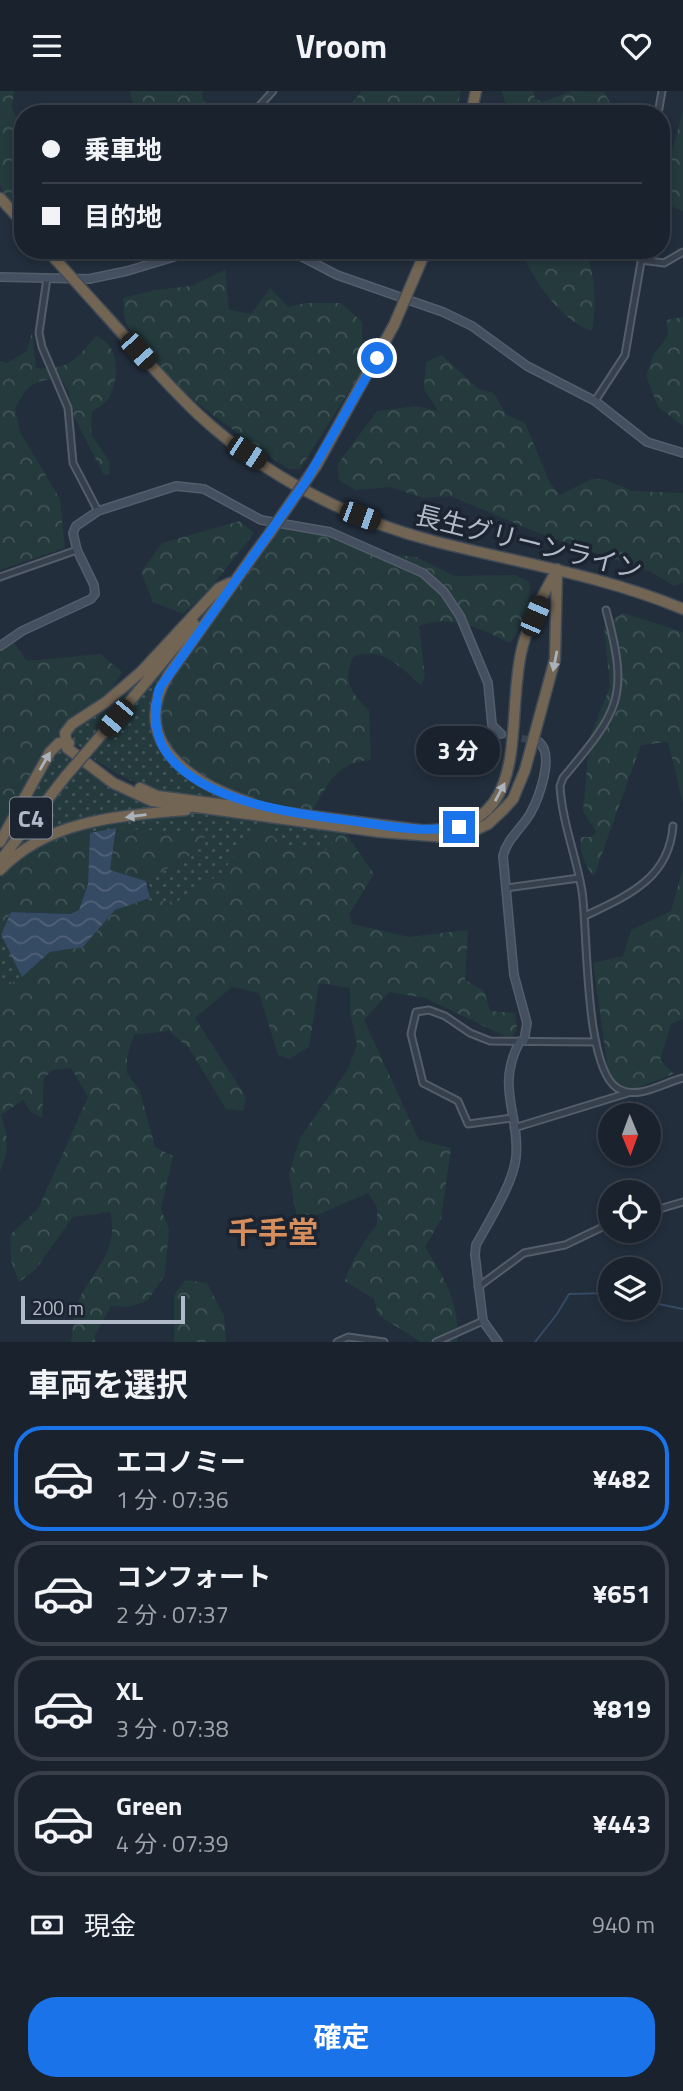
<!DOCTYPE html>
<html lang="ja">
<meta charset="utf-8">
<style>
:root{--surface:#1a222d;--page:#232a35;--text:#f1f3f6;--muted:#9fa4aa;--line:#383f49;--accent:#1a73e8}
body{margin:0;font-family:"Titillium Web","Noto Sans JP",sans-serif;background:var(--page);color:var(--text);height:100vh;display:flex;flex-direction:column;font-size:26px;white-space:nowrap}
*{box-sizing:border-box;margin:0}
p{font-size:23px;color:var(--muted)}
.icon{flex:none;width:38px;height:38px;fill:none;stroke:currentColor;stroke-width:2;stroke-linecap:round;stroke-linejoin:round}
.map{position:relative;height:1251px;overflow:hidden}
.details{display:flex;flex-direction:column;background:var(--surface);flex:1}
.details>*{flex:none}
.guide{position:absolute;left:14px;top:14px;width:656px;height:154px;border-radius:28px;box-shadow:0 4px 10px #0003,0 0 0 2px var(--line);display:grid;align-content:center;height:154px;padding:0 28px;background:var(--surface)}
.needle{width:46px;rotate:179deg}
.controls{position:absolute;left:598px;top:1012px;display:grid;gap:14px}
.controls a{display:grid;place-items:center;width:63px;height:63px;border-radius:50%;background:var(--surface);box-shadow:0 4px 10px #0003,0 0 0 2px var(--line);font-size:35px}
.scale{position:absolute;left:21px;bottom:18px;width:164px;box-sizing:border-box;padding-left:7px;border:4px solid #b1bac8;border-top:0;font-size:19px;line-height:24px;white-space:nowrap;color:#b1bac8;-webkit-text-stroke:5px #1b2430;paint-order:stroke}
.end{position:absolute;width:32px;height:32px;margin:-16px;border:9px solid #1a73e8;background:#fff;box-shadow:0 0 0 4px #fff}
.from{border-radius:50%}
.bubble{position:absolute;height:49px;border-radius:24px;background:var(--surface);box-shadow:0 4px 10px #0003,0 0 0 2px var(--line);font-size:23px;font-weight:700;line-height:49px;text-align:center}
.car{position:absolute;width:21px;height:42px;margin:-21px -10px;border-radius:9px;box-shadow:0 0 5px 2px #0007;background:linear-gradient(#222 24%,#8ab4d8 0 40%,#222 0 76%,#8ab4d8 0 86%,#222 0)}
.guide b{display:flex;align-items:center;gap:24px;height:66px;font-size:26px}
.guide b+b{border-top:2px solid var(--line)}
.guide i{width:18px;height:18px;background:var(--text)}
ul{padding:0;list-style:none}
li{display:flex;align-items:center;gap:21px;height:105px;margin:0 14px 10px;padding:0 14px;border:4px solid var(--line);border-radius:28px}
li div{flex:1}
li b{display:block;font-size:26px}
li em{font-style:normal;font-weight:700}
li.selected{border-color:var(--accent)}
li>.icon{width:63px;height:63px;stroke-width:1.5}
h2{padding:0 28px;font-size:32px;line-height:84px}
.pay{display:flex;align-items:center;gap:18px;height:77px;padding:0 28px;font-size:26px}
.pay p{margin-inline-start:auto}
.primary-button{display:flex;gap:14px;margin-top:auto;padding:14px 28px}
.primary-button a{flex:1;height:80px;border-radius:28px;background:var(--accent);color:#fff;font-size:28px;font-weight:700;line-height:80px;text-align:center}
header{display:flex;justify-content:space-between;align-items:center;height:91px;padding:0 28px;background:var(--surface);font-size:32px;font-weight:700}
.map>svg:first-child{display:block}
.green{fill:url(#green-dots)}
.forest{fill:url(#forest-crowns)}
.water{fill:url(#water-waves)}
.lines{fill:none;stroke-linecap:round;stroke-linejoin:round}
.stream{stroke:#354a63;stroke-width:2}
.secondary-tunnel{stroke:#374351;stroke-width:7;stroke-dasharray:7 3.5;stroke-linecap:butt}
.street-casing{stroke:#545d6a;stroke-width:9}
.secondary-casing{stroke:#545d6a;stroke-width:10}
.highway-casing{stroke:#414a57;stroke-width:13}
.street{stroke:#363f4c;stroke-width:5}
.secondary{stroke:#444f5f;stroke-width:7}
.highway{stroke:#726553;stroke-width:10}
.highway-bridge-casing{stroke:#414a57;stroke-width:13;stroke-linecap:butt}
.highway-bridge{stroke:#726553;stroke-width:10}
.oneway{fill:#abb2bc}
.route{stroke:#1a73e8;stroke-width:9}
.labels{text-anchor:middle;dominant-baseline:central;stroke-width:7;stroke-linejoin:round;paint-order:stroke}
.shield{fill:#1b2430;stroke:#848d9a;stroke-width:2}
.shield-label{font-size:24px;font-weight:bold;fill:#b1bac8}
.street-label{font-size:26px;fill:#b1bac8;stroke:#1b2430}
.quarter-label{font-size:30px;font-weight:bold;fill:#d68e5d;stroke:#1b2430}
</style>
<header><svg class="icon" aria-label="menu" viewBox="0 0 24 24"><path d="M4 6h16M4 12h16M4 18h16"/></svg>Vroom<svg class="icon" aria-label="heart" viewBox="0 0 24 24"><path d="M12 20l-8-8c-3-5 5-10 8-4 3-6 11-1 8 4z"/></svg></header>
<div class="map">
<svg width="683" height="1251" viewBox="0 0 683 1251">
<defs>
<pattern id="green-dots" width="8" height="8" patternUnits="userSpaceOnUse" patternTransform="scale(1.75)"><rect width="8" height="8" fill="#243a3d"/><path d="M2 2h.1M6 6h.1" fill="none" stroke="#415458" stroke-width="1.8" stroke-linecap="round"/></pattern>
<pattern id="forest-crowns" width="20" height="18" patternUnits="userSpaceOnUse" patternTransform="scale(1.75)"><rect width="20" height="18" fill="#243a3d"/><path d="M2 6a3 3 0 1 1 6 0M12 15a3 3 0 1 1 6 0" fill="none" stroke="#415458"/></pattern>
<pattern id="water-waves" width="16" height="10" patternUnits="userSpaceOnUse" patternTransform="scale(1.75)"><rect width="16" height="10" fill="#354a63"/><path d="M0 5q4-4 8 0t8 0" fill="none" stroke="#506278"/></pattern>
</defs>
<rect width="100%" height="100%" fill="#222e3c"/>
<!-- green -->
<path class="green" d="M192 532 83 658 75 653 72 642 75 636Z
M178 563 155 603 241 712C181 706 139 702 89 664Z
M56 660H66L75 667 0 762Z
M82 673 173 716 106 725 4 771Z
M199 721 345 741 337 745 327 759 284 757 265 736 256 737 221 783 176 812 143 811 146 810 150 796 146 790 191 764C151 748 135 734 90 742L87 735Z
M0 844 23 886 0 899Z"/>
<!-- forest -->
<path class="forest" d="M0 0H14L12 17 23 41V110L8 111 0 94Z
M130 0H203L202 7 217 23H136Z
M362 0H461L456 23H343Z
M502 0H533L535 8 543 11 572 0 604 1 613 17V23H509Z
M683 20V120L670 115 666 83Z
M520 159H586C595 186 597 212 592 240 559 229 535 190 520 159Z
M225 179 229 219 251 223 270 197 288 216 306 212H341L362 231 363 278 300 378H290L278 371C228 333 156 291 127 234 123 226 124 215 123 207L155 199 191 195Z
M683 226V335L658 316 646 285 654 263 668 245 666 229Z
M32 241 36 277C70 279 75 269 96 245 120 254 120 285 109 307 106 312 97 317 92 321L91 343 109 370 110 383 104 384 74 326 68 299 61 288C32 289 29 293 15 317L20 341 60 408 65 457 0 479V270L7 272 27 260Z
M442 264 478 298 494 302 506 323 525 332 550 392 560 404 591 388H603L633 400 683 402V492L674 495 651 481 546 445 450 405 424 407 390 396 355 399 339 389 337 374 377 320 416 315 438 320 424 298 426 271Z
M240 430 254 442 206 503 183 523 153 511 141 481 162 452Z
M282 435 325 442 367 460 416 466 455 485 515 484 529 491C532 516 525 532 510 552 482 538 450 522 419 535L425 585 421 594C400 576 381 554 353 566 342 590 351 602 369 619L371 669C336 671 327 694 312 721 260 715 139 682 160 608 162 600 168 592 172 584Z
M623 522 683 541V712L668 651 641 654 594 785C584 775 579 759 581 746H591L596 741 583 720 590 645 610 596 604 535Z
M12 549 27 570 100 563 122 581 106 607 61 641 49 657 0 746V558Z
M87 735 90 742 88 793 79 819 70 823 17 821 9 824 7 836 0 844V786L35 756Z
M265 736 284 757 327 759 337 745 345 741 374 783 349 823 352 833 409 846 468 839 465 889 484 900 490 920 515 922 517 938 511 948 425 907 389 901 364 929 419 1049 451 1057 441 1128 425 1156C444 1186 461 1215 457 1251H421L378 1224 374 1208 345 1190C348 1177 367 1144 377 1134V1116L368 1102 306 1129 297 1128 289 1083 300 1047 348 978 357 953 350 922V897L319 892 309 956 289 968 278 964 259 902 232 896 195 927 246 1006 243 1020 226 1018 189 957 169 940 134 944 127 966V982L140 1000 155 1056 173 1065 161 1118 169 1138 165 1184 147 1210 128 1216 111 1215 95 1244V1251H71C73 1239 72 1223 77 1212 92 1180 120 1160 110 1121L73 1126 35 1179 19 1191 11 1170 10 1144 38 1118 88 1006 71 977 52 979 44 987 42 1027 31 1021 23 1009 1 1024C8 1045 10 1059 0 1080V899L22 886 50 861 83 856 115 819 140 809 176 811 221 783 256 737Z
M116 737 128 738 208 742 191 764 146 790 110 780Z
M683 777V928L671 933 660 969 674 983 636 997 617 998 608 979 593 872 623 865 631 839 671 820Z
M185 1189 207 1192 224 1225 226 1251H174V1204Z"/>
<!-- water -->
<path class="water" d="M116 737 110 779 146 790 150 807 115 819 83 856 50 861 22 886 1 844 11 821 70 823 79 819 88 793 90 742Z"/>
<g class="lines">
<!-- stream -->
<path class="stream" d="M649 1211 683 1218
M535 1251 557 1223 569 1203 611 1202"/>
<!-- secondary-tunnel -->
<path class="secondary-tunnel" d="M501 643 535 650"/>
<!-- street casing -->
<g class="street-casing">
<path id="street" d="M252 23 273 0
M658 23 662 0
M641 169 664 172 683 161
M47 187 39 242 42 256 68 317 73 372 98 420
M595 310 625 264 643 159
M0 486 77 459
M606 519C630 607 619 620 563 687L560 695C562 731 576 764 582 800 588 840 584 975 617 997 638 1010 662 992 683 987
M506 797 579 787
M585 825C627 805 669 788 673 735
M512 1027 468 1033 458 1010 423 992 411 943 416 921 429 919 445 925 470 942 490 950 596 951
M514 1037 628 1002
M649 1121 683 1111
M478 1196 524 1162 565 1154 611 1132
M337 1251 348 1246 384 1251
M436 1251 483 1230"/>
</g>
<!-- secondary casing -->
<g class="secondary-casing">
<path id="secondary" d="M289 159 337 184 443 221 472 235 527 275 595 310 647 351 683 362
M0 186 89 188 127 180 197 159
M0 555 22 540 91 508 95 503 94 494 77 459 73 442 76 435 98 420 176 395 204 398 261 429 330 441 423 482 444 501 460 525 488 592 492 634 501 643
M524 950 527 932 514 884 503 765C507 748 521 738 530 723 539 707 555 664 539 651
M498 1251 483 1230 475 1164 476 1154C488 1132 514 1091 516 1066 520 1022 495 997 520 950"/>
</g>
<!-- highway casing -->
<g class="highway-casing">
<path id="highway" d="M471 23 476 0
M0 107 23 132
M101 219C133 254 164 291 199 324 265 385 350 429 437 451 520 472 604 485 683 518
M316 375 394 234
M252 466 269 443
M230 492 219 497 141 581 106 611 72 633 65 642 67 657 113 692 152 710 380 741 458 747 488 733 504 718 513 708 525 679 555 568 557 478
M116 627 194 533
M140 697 157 705 420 739C534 744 505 637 521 562 527 534 543 503 557 479
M251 712C193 693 126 651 169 583L255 462
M0 751 50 661 59 652H69
M0 770 65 686
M0 779C49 728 120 725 186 719"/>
</g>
<!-- street -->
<use href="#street" class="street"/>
<!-- secondary -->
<use href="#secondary" class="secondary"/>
<!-- highway -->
<use href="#highway" class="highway"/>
<!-- highway-bridge casing -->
<g class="highway-bridge-casing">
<path id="highway-bridge" d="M47 159 101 219
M394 234 426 159
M269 443 316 375
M65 686 116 627"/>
</g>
<!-- highway-bridge -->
<use href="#highway-bridge" class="highway-bridge"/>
</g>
<!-- one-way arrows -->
<defs><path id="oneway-solid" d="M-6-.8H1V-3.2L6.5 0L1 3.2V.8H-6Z" transform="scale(1.75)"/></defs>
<g class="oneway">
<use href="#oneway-solid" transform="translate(555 570) rotate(101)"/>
<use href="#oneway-solid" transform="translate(45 670) rotate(-60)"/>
<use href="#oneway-solid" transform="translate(500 701) rotate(-62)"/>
<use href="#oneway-solid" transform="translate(136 725) rotate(173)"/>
</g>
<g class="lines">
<!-- route -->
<path class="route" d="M377 267 306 390 159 598C155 618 153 637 163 656 194 711 297 723 353 730 388 735 424 742 459 736"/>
</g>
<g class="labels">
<!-- shield labels -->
<rect class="shield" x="10" y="706.5" width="42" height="41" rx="5"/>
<g class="shield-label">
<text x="31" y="727">C4</text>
</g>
<!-- street labels -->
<g class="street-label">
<text transform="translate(529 451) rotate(14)">長生グリーンライン</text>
</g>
<!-- quarter labels -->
<g class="quarter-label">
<text x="273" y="1141">千手堂</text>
</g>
</g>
</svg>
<div class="controls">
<a><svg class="needle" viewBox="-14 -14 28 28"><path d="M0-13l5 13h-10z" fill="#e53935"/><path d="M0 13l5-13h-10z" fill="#9fa4aa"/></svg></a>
<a><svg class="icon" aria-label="locate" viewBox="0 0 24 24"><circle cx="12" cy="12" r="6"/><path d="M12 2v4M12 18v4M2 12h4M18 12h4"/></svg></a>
<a><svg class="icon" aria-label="layers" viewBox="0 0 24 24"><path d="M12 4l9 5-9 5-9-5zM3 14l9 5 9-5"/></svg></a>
</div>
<div class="scale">200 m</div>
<i class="end from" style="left:377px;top:267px"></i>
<i class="end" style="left:459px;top:736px"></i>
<div class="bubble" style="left:416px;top:635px;width:84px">3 分</div>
<i class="car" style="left:138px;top:260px;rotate:138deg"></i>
<i class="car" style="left:247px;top:362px;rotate:123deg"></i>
<i class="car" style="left:360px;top:425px;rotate:110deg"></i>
<i class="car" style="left:535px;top:525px;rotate:23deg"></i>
<i class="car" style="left:116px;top:627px;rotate:220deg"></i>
<div class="guide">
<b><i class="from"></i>乗車地</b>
<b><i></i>目的地</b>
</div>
</div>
<section class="details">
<h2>車両を選択</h2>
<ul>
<li class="selected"><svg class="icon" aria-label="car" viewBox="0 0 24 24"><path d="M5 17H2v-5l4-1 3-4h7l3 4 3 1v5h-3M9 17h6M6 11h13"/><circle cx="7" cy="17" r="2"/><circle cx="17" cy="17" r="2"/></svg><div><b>エコノミー</b><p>1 分 · 07:36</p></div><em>¥482</em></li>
<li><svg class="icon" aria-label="car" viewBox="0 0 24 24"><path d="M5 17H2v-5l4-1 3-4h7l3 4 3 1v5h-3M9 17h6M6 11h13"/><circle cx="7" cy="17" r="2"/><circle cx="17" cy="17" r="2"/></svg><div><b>コンフォート</b><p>2 分 · 07:37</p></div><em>¥651</em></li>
<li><svg class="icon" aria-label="car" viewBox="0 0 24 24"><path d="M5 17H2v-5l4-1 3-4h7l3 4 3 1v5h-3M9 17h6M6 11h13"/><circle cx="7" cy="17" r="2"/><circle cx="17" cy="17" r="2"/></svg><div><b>XL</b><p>3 分 · 07:38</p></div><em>¥819</em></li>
<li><svg class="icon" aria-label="car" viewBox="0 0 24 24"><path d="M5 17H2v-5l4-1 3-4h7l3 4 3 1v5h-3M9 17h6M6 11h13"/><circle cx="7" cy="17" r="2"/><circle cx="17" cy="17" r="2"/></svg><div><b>Green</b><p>4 分 · 07:39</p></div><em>¥443</em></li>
</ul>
<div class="pay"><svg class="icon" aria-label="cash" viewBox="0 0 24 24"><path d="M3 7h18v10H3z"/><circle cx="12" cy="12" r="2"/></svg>現金<p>940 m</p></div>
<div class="primary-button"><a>確定</a></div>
</section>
